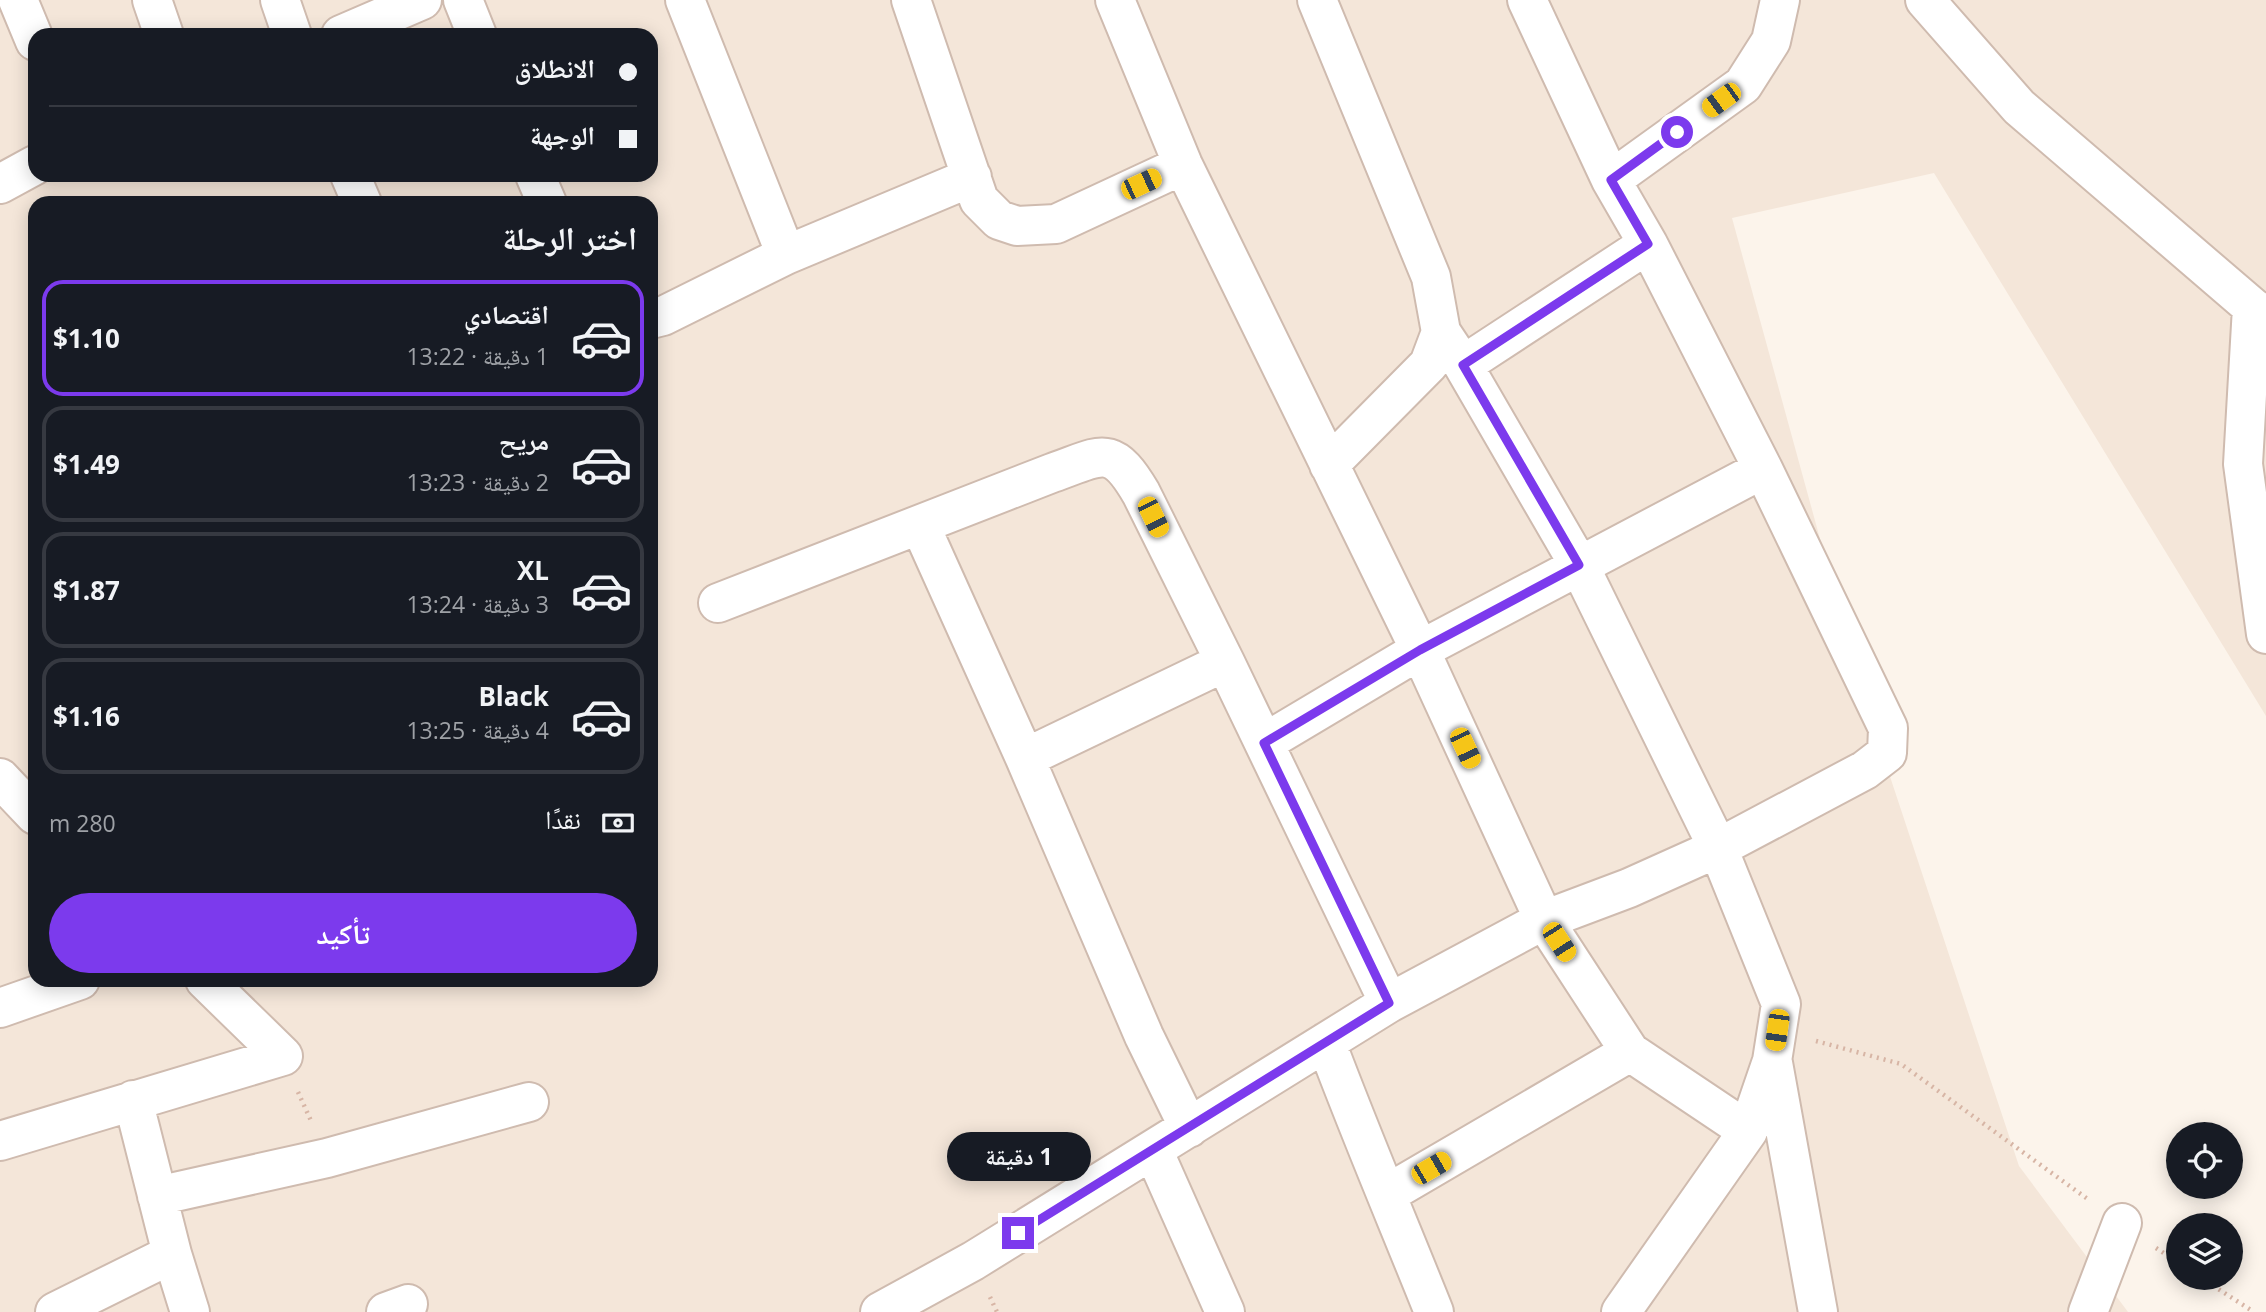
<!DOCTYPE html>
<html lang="ar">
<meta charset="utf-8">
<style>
:root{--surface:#171b24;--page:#20242c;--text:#f1f3f6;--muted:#9ea1a6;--line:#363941;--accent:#7c3aed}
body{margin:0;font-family:"Open Sans","Noto Naskh Arabic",sans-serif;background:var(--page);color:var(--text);direction:rtl;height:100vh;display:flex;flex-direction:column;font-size:26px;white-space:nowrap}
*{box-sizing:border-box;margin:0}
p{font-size:23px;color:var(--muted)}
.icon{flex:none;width:38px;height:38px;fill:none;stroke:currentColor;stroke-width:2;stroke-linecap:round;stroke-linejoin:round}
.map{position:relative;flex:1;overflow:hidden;direction:ltr}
.drawer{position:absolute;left:28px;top:196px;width:630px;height:791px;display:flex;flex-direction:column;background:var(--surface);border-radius:21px;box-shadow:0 4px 18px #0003;direction:rtl}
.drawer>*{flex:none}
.top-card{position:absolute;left:28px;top:28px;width:630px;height:154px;border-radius:21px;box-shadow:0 4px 18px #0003;direction:rtl;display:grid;align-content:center;height:154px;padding:0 21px;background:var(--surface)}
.fabs{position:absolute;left:2166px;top:1122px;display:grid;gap:14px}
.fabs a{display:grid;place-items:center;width:77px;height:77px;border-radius:50%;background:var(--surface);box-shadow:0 4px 18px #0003;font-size:35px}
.end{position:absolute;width:32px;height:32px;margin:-16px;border:9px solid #7c3aed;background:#fff;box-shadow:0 0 0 4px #fff}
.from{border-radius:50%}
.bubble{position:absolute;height:49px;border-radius:24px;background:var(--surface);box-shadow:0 4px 18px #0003;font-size:23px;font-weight:700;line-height:49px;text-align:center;direction:rtl}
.car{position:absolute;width:21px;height:42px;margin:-21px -10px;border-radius:9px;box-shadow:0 0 5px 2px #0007;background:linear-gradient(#f5c518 24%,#345 0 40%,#f5c518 0 76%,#345 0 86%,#f5c518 0)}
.top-card b{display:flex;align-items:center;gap:24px;height:66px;font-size:26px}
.top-card b+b{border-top:2px solid var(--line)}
.top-card i{width:18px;height:18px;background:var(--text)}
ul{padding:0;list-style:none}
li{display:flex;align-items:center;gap:21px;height:116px;margin:0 14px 10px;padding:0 7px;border:4px solid var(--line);border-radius:21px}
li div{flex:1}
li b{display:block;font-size:26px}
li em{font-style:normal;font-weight:700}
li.active{border-color:var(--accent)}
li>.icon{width:63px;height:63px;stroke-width:1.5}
h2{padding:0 21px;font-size:32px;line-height:84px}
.pay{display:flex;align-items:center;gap:18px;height:77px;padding:0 21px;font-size:26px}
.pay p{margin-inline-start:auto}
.primary-button{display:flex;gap:14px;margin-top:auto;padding:14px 21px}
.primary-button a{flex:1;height:80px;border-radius:42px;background:var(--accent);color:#fff;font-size:28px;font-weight:700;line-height:80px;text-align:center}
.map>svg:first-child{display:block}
.residential{fill:#f4e6d9;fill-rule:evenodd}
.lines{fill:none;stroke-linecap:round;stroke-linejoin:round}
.minor-casing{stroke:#cfbbaf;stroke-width:42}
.path{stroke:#d7b5a5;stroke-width:4.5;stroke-dasharray:2 5;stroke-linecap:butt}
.minor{stroke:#fff;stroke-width:38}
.route{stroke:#7c3aed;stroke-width:9}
</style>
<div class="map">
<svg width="2266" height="1312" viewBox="0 0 2266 1312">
<rect width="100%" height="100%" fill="#fcf4eb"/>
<!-- residential -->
<path class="residential" d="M0 0H2266V716L1934 173 1732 218 1862 692 2019 1166 2128 1312H0ZM35 35H651V175H35ZM35 203H651V980H35Z"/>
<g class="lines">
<!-- minor casing -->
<g class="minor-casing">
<path id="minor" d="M18 0 35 41
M152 0 164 35
M280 0 292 35
M463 0 477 35
M685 0 786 255
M911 0 979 200 999 220 1017 226 1056 224 1183 165
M1115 0 1183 165 1420 650 1544 920 1630 1052 1748 1131
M1317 0 1431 277 1441 332 1429 364 1329 465
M1925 0 2019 107 2252 307 2266 316
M341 35 422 0
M350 175 362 203
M535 175 547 203
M1611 180 1743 85 1771 41 1780 0
M0 184 35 165
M2252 307 2243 464 2266 634
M651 319 663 316 786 255 972 177
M1441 332 1463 365 1579 565 1718 848 1781 1004 1772 1061 1748 1131 1621 1312
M1463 365 1648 244
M920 525 1025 758 1144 1036 1189 1128
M718 603 1052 473C1101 456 1111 442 1141 493L1225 662 1389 1003
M1264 743 1420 650 1763 469
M1025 758 1225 662
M0 778 35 815
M0 1008 80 980
M1326 1042C1360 1133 1398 1222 1434 1312
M1773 1063 1818 1312
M133 1100 172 1254 190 1312
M0 1141 283 1056 205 980
M1153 1150 1225 1312
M1387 1194 1630 1052
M157 1196 327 1158 529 1102
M55 1312 172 1254
M386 1312 408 1304
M880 1312 973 1261 1389 1003 1544 920 1629 888 1718 848 1865 770 1887 753 1888 728 1763 469 1648 244 1611 180 1527 0
M2088 1312 2122 1223"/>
</g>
<!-- path -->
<path class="path" d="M1816 1041 1901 1064 2089 1200
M298 1092 312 1123
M2156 1248 2179 1263
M2201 1278 2254 1312
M990 1297 997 1312"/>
<!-- minor -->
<use href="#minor" class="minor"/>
</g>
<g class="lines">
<!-- route -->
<path class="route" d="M1018 1233 1389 1003 1264 743 1420 650 1579 565 1463 365 1648 244 1611 180 1677 132"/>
</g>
</svg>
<div class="fabs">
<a><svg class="icon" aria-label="locate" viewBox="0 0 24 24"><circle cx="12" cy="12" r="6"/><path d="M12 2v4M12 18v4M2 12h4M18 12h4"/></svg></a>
<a><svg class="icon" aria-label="layers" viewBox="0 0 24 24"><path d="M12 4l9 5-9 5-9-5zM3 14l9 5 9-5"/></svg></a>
</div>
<i class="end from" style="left:1677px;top:132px"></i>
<i class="end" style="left:1018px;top:1233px"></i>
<div class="bubble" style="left:947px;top:1132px;width:144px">1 دقيقة</div>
<i class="car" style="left:1721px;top:100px;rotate:234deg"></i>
<i class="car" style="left:1141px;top:184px;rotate:65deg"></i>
<i class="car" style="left:1153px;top:517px;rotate:154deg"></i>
<i class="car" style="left:1465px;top:748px;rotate:155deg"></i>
<i class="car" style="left:1559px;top:942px;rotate:147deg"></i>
<i class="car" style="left:1777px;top:1030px;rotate:188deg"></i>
<i class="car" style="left:1431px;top:1168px;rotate:60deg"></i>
<div class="top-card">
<b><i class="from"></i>الانطلاق</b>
<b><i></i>الوجهة</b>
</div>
<section class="drawer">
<h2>اختر الرحلة</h2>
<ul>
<li class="active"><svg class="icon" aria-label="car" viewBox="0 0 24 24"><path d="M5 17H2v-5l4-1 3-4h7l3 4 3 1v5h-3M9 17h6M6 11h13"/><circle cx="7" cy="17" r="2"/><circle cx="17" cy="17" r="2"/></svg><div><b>اقتصادي</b><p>1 دقيقة · 13:22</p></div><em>$1.10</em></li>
<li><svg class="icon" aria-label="car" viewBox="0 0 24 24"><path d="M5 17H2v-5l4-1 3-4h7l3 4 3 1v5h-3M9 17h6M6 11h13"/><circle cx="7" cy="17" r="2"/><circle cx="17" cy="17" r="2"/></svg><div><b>مريح</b><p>2 دقيقة · 13:23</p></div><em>$1.49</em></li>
<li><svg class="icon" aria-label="car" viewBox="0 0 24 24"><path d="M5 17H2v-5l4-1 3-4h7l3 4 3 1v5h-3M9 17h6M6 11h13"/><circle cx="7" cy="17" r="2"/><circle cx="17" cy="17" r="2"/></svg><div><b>XL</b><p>3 دقيقة · 13:24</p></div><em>$1.87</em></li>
<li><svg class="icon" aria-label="car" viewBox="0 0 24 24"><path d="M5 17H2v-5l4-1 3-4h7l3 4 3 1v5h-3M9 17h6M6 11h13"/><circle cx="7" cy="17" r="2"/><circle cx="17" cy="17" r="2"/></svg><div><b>Black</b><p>4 دقيقة · 13:25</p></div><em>$1.16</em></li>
</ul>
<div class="pay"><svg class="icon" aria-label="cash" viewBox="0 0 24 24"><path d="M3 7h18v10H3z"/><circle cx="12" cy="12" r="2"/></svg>نقدًا<p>280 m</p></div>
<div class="primary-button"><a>تأكيد</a></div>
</section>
</div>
